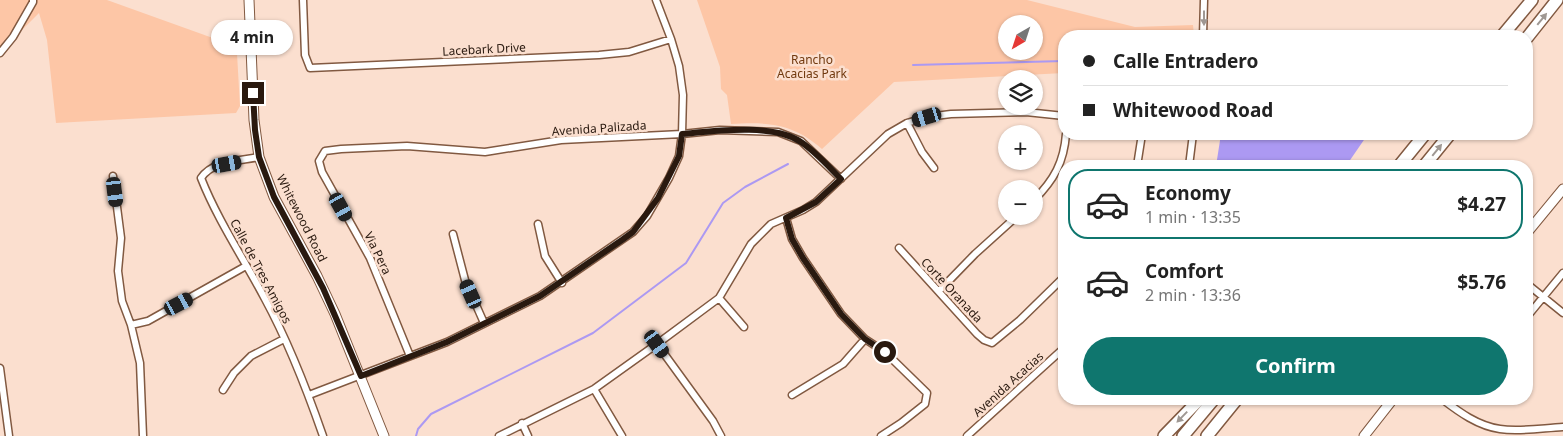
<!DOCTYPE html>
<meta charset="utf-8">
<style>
:root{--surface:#fff;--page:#f2f2f2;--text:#222;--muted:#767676;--line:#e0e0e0;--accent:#0f766e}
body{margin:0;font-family:"Noto Sans",sans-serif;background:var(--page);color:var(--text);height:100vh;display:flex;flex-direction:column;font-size:19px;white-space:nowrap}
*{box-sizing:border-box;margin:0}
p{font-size:16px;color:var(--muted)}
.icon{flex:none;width:28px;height:28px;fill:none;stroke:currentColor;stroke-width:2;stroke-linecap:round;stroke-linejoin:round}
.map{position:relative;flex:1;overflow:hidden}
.drawer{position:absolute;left:1058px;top:160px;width:475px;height:245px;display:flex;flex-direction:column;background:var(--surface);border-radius:20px;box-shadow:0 1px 4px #0004}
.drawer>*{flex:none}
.guide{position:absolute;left:1058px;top:30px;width:475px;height:110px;border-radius:20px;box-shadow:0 1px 4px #0004;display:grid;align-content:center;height:110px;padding:0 25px;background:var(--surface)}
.needle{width:32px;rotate:219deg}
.fabs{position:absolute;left:998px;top:15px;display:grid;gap:10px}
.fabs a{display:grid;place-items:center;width:45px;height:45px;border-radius:50%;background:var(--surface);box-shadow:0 1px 4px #0004;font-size:25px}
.end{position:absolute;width:22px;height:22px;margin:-11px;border:6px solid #29190f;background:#fff;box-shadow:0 0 0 2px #fff}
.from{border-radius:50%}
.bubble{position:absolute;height:35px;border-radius:18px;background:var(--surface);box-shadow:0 1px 4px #0004;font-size:16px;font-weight:700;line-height:35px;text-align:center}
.car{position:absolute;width:15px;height:30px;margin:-15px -8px;border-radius:6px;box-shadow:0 0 4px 1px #0007;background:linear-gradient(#222 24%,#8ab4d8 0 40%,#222 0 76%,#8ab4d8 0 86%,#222 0)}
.guide b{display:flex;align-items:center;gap:18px;height:48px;font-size:19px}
.guide b+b{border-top:1px solid var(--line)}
.guide i{width:12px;height:12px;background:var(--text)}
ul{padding:9px 0 0;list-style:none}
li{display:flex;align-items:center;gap:15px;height:70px;margin:0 10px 8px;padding:0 15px;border:2px solid transparent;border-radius:20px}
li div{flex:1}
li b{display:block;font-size:19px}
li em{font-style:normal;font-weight:700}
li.on{border-color:var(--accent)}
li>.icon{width:45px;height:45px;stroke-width:1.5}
.button{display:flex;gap:10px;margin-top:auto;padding:10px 25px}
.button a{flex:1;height:58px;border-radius:30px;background:var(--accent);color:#fff;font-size:20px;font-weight:700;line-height:58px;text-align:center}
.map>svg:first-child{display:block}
.green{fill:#fdc6a6;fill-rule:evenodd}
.water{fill:#ac99f2}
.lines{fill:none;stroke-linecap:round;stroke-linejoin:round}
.stream{stroke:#ac99f2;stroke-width:2}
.minor-casing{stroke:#815941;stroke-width:9}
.secondary-casing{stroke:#815941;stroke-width:11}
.motorway-casing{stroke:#815941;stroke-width:14}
.minor{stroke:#fff;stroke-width:6}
.secondary{stroke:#fff;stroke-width:9}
.motorway{stroke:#fff;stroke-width:11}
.oneway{fill:#9f9893}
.route{stroke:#29190f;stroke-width:6}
.labels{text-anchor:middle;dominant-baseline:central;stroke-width:5;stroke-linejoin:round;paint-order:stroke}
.street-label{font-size:12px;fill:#29190f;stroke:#fbdfcf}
.park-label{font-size:12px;fill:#71390e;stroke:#fbdfcf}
</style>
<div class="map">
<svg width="1563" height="436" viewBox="0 0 1563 436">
<rect width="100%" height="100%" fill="#fbdfcf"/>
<!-- green -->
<path class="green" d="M0 0H107L210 37 236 36 240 106 236 113 56 123 47 40 39 13 0 52Z
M697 0H1027L1135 27 1193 25 1194 36H1064V73L894 82 822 149C793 123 768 122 731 124L727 95 721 89 720 67ZM1006 24H1034V51H1006Z"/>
<!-- water -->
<path class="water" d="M1221 134H1368L1346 166H1216Z"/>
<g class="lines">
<!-- stream -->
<path class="stream" d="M913 65 1064 61
M416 436 418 429 431 414 593 333 686 263 723 203 745 187 788 164"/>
<!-- minor casing -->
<g class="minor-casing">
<path id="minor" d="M303 0 305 55 310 68 599 55 629 52 671 39
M1203 36 1204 0
M0 53 13 37 33 2V0
M907 123 922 152 934 168
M259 157C240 161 213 160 201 178 218 221 244 259 265 299 289 343 307 390 323 436
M1137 166 1142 134
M1189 166 1193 134
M113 176 121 238 118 271 122 301 131 325 140 363 143 436
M1034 200C1054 180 1064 162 1066 134
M786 218 792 239 803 258 841 314 865 339 885 352 927 393 925 404 901 423 881 436
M538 224 545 256 562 283
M453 234 465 280 484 323
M899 248 977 334 984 340 992 343 1020 320 1064 277
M1526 283 1563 313
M939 291 975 254 1017 216
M719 298 744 327
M1526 318 1563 273
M131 325 148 321 246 266
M657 344 713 421 721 436
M410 356 370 258 322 172 319 161 325 151 341 149 407 146 485 152 561 140 682 134 720 130 778 132 801 141 841 179
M0 368 9 436
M594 389 622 436
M223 390 234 373 251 356 284 339
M309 395 447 342 540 296 633 232 647 216 669 178 679 156 682 134 683 95 679 66 671 39 656 0
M792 395 843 364 865 339
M1442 399C1459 412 1478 426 1500 429 1520 432 1543 428 1563 427
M522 423 528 436
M499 436 594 389 657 344 719 298 751 244 771 224 803 210 816 202 888 134 907 123 927 117 951 114 1026 112 1064 116
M967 436 1064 348"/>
</g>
<!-- secondary casing -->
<g class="secondary-casing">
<path id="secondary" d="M249 0 254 120 259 157 274 197 317 276 335 314 384 436
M1526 234 1563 189
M1364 436 1393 399"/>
</g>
<!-- motorway casing -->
<g class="motorway-casing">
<path id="motorway" d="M1502 36 1532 0
M1526 39 1557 0
M1399 166 1425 134
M1424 166 1450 134
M1164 436 1200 399
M1183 436 1214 399
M1207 436 1237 399"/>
</g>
<!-- minor -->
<use href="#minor" class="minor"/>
<!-- secondary -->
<use href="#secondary" class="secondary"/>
<!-- motorway -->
<use href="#motorway" class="motorway"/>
</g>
<!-- one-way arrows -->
<defs><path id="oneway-solid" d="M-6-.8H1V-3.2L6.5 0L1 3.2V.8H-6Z" transform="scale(1.25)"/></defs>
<g class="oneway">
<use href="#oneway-solid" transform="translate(1204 18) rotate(90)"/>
<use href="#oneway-solid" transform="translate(1542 19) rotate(-51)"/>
<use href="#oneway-solid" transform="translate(1437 150) rotate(-51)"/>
<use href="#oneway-solid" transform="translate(1182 417) rotate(134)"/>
</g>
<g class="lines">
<!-- route -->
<path class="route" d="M253 93 255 130 259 157 274 197 323 288 361 376 447 342 540 296 622 240 633 232 658 198 679 156 682 134C714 131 774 123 801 142 816 152 829 167 841 179L816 202 786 218 792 239 803 258 841 314 865 339 885 352"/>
</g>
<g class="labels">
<!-- street labels -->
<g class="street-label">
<text transform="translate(484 49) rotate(-3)">Lacebark Drive</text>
<text transform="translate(599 128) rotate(-4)">Avenida Palizada</text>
<text transform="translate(302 218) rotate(63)">Whitewood Road</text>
<text transform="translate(378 253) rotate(64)">Via Pera</text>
<text transform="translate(261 271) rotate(62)">Calle de Tres Amigos</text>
<text transform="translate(952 290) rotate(47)">Corte Oranada</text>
<text transform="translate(1008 384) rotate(-42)">Avenida Acacias</text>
</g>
<!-- park labels -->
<g class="park-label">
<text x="812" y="59">Rancho<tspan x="812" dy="14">Acacias Park</tspan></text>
</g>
</g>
</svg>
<div class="fabs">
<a><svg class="needle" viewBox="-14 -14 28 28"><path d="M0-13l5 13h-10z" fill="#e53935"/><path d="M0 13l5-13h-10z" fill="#767676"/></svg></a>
<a><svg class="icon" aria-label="layers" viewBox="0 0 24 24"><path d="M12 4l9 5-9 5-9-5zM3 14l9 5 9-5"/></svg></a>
<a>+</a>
<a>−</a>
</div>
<i class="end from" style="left:885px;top:352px"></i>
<i class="end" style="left:253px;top:93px"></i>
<div class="bubble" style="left:211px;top:20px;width:82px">4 min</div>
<i class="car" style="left:927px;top:117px;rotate:253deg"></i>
<i class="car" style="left:227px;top:164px;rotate:80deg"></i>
<i class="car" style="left:115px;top:192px;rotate:173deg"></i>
<i class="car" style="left:341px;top:207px;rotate:151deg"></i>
<i class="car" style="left:471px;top:294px;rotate:336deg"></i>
<i class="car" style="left:179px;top:304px;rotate:62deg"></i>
<i class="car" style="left:657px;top:344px;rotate:144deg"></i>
<div class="guide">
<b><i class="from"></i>Calle Entradero</b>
<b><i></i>Whitewood Road</b>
</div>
<section class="drawer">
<ul>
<li class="on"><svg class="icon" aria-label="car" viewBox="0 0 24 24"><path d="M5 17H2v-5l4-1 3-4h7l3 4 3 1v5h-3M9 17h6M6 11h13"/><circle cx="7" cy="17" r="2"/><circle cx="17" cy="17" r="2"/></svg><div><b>Economy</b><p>1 min · 13:35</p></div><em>$4.27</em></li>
<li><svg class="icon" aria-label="car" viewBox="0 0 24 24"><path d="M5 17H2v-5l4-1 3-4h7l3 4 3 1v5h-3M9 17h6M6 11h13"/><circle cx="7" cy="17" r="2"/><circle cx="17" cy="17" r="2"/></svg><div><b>Comfort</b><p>2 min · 13:36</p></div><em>$5.76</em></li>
</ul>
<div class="button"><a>Confirm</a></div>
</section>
</div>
